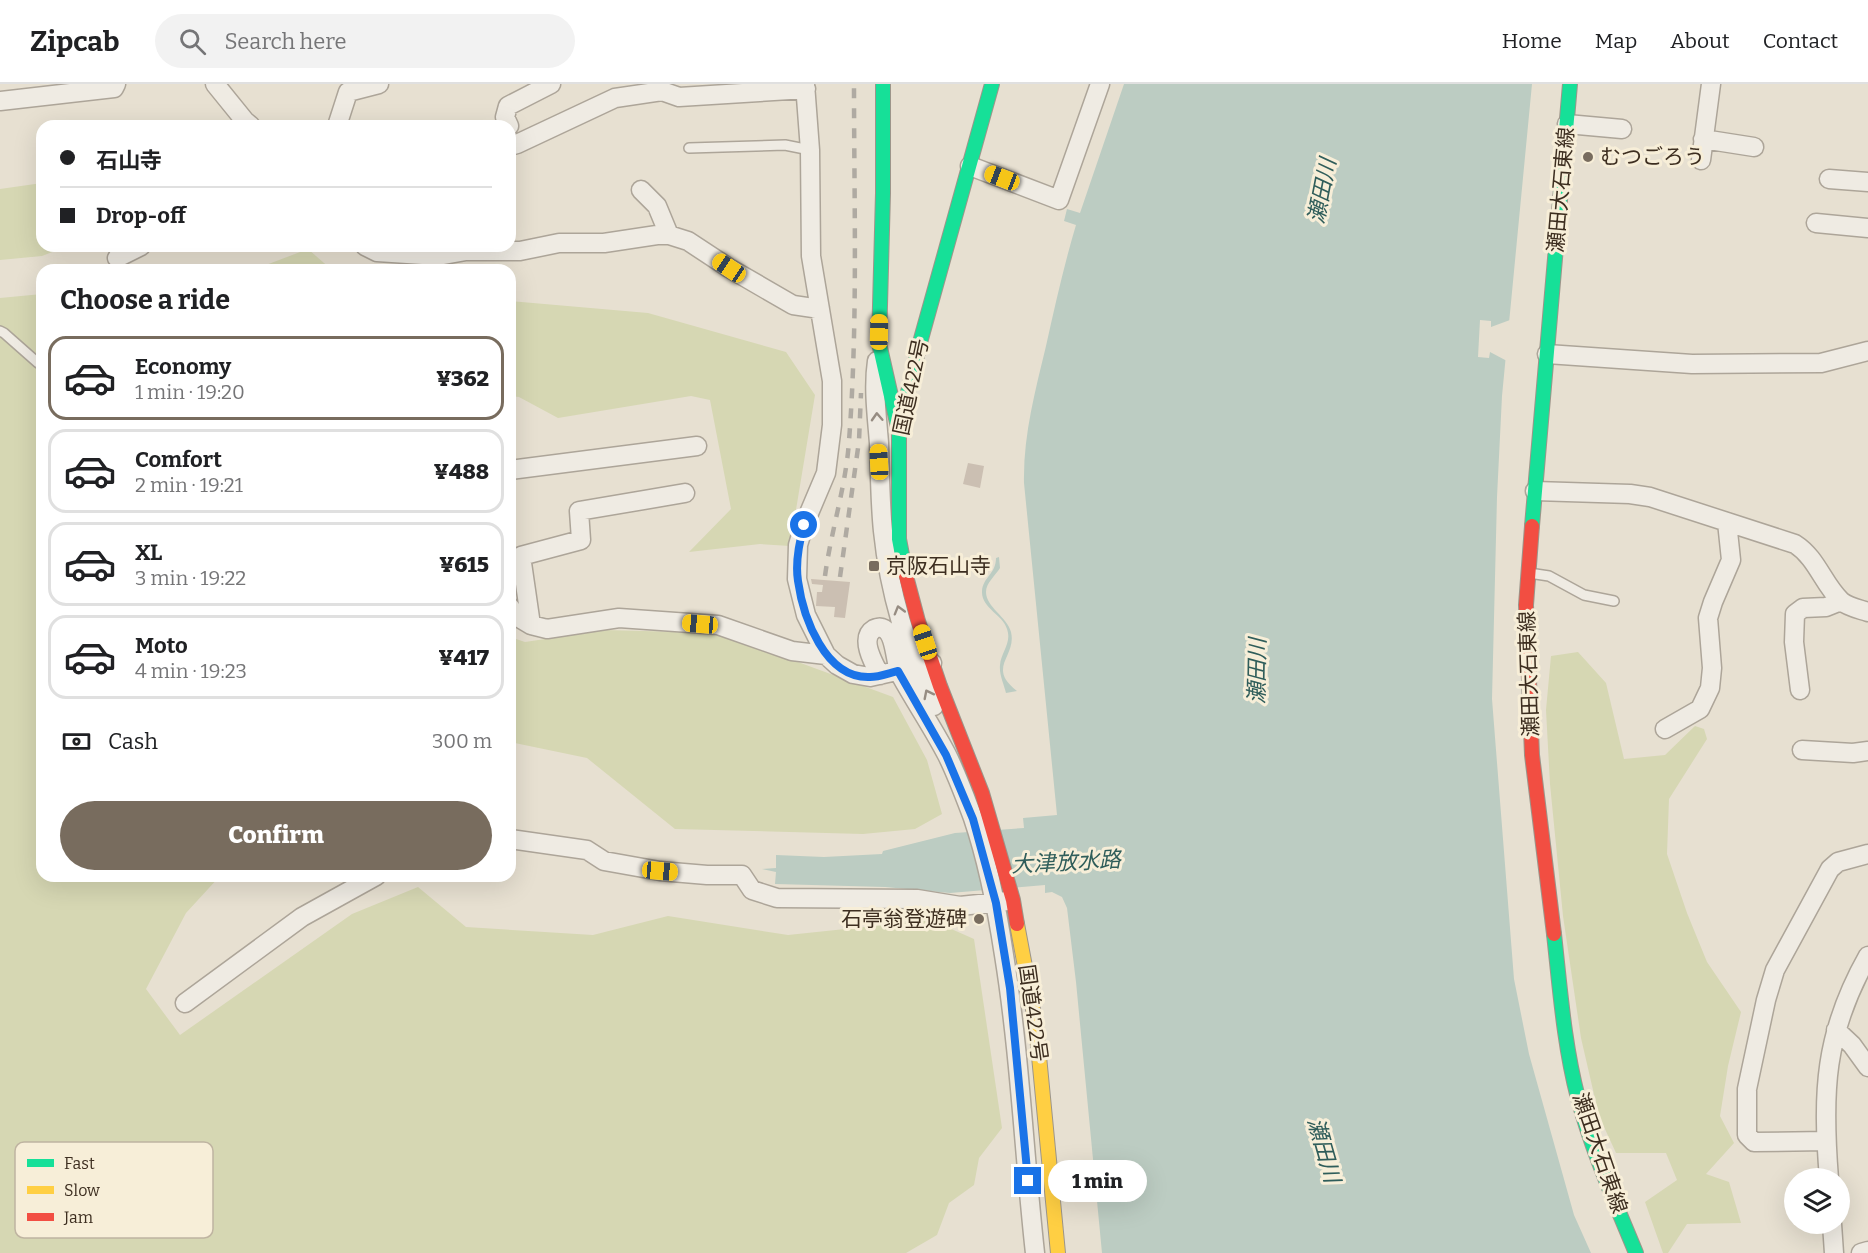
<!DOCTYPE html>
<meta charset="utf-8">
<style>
:root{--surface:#fff;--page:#f2f2f2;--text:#202124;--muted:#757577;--line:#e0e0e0;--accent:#786c5e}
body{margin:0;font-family:Bitter,"Noto Sans JP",serif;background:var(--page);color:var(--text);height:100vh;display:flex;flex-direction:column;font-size:22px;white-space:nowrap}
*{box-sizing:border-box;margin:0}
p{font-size:20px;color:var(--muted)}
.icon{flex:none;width:33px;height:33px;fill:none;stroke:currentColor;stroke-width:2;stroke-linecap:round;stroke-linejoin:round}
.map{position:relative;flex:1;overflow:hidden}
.sheet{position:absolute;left:36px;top:180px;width:480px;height:618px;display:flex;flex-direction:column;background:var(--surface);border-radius:18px;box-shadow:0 6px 24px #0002}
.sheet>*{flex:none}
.banner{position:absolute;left:36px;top:36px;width:480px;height:132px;border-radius:18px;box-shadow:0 6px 24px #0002;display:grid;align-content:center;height:132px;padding:0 24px;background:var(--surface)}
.fabs{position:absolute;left:1784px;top:1084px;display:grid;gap:12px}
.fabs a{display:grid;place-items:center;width:66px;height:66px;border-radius:50%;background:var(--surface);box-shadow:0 6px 24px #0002;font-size:30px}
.end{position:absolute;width:27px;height:27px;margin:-14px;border:8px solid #1a73e8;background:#fff;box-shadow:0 0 0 3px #fff}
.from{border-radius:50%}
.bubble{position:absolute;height:42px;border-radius:21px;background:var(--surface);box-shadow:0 6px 24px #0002;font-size:20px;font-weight:800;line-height:42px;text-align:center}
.car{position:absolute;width:18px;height:36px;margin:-18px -9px;border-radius:8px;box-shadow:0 0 4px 2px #0007;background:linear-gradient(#f5c518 24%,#345 0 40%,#f5c518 0 76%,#345 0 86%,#f5c518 0)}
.banner b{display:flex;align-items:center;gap:21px;height:57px;font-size:22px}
.banner b+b{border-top:2px solid var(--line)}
.banner i{width:15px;height:15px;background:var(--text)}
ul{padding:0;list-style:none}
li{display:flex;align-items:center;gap:18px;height:84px;margin:0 12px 9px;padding:0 12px;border:3px solid var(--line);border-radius:18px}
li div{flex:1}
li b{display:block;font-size:22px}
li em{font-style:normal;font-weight:800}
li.on{border-color:var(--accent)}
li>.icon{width:54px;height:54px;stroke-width:1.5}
h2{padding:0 24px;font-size:27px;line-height:72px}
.pay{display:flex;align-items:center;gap:15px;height:66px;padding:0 24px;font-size:22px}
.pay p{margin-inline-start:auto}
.button{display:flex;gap:12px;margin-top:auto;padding:12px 24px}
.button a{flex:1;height:69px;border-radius:36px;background:var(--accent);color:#fff;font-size:24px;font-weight:800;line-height:69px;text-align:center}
header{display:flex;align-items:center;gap:36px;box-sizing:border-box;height:84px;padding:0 30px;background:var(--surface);border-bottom:2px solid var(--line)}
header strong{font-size:28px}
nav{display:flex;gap:33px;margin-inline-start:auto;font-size:21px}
.search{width:420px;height:54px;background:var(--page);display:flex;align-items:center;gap:15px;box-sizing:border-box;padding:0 21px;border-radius:33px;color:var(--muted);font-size:22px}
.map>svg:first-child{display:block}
.green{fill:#d6d7b3}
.water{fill:#bcccc2}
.pier{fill:#e7e0d1}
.building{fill:#cbbfb2}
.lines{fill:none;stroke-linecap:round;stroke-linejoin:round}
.lane-casing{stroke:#ada599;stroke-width:12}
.street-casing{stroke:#ada599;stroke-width:21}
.fast-casing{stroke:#9c958a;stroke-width:16}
.slow-casing{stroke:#9c958a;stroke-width:16}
.jam-casing{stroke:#9c958a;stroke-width:16}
.lane{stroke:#efebe3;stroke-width:9}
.street{stroke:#efebe3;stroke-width:18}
.fast{stroke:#16e098;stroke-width:14}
.slow{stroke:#ffcf43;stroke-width:14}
.jam{stroke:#f24e42;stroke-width:14}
.rail{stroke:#afaaa2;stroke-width:4.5;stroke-dasharray:10 10;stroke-linecap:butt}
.oneway{stroke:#968c82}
.route{stroke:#1a73e8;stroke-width:8}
.poi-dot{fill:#786c5e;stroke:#f7eed8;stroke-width:2}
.labels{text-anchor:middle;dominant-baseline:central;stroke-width:6;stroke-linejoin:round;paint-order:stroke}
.poi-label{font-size:21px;fill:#3d2e20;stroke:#f7eed8;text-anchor:start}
.street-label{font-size:21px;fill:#3d2e20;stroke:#f7eed8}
.water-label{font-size:22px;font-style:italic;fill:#2f5d5a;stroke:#f7eed8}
.key{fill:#f7eed8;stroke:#bfb4a1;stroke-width:1.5}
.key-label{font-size:16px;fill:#3d2e20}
</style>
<header>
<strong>Zipcab</strong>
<div class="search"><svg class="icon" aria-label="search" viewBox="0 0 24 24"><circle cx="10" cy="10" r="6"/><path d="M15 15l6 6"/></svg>Search here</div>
<nav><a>Home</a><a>Map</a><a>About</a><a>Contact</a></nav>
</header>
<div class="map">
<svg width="1868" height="1169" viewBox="0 0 1868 1169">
<rect width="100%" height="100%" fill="#e7e0d1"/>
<!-- green -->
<path class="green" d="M42 99V162H68L42 172 0 176V105Z
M308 165 332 186H253Z
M42 210V792H220L186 829 146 905 180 951 352 830 418 803 466 843 593 851 668 832 788 851 931 836 974 855 1002 1044 979 1074 974 1101 949 1119 937 1151 906 1169H0V214Z
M510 217 648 229 786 268 815 311 790 462 760 460 689 468 731 425 710 316 691 312 558 334 519 313 510 312Z
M605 546 719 549 893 613 927 676 942 730 915 745 863 750 675 745 587 674 510 658V553L525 558Z
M1578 568 1606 599 1624 675 1665 671 1695 642 1704 645 1707 655 1669 715 1667 770 1687 829 1707 878 1741 928 1728 982 1720 1032 1734 1059 1706 1090 1729 1098 1741 1139 1687 1140 1668 1169H1663L1645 1118 1677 1096 1666 1069H1616L1599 1032 1581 954 1563 832 1550 700 1546 626 1551 572Z"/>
<!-- water -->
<path class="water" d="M1124 0H1532L1502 312 1497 413 1492 615 1514 895 1529 970 1574 1131 1591 1169H1102L1076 898 1067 824 1062 813 1052 808 1045 809V801L950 809 885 803 775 800 776 788 762 785 776 784V771L824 773 882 770 883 767 955 749 1024 744 1023 734 1057 731 1024 399C1023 352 1035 308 1046 262 1055 222 1064 181 1076 141L1064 137 1067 125 1080 129Z
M999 473 1000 484C995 492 986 499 986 508 986 523 1007 533 1011 548 1017 573 986 583 1017 607L1006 609C1004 600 999 591 1000 581 1001 568 1012 559 1007 545 1003 531 981 524 982 507 983 493 996 490 996 474Z"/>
<!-- pier -->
<path class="pier" d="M1480 236 1491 237V243L1510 236 1507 277 1490 268 1489 274 1478 273Z"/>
<!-- building -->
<path class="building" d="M968 379 984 382 980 404 963 400Z
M811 495 850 498 845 534 834 533 835 523 816 522 817 508H822L823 501 812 500Z"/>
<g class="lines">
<!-- lane casing -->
<g class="lane-casing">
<path id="lane" d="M689 64 785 61 810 66
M0 247 4 249 38 279H42
M1529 489 1549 492 1584 511 1614 517"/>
</g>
<!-- street casing -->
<g class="street-casing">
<path id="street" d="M215 0 245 37 251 42
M805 0 810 66 811 172 832 297V341L826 389 804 441 798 461 797 495 806 531 826 571 837 581 853 590 870 593 932 579
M0 17 114 4 116 0
M1567 40 1622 45
M337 42 348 8 379 0
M509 42 505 33 508 22 551 0
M1703 55 1754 63
M510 62 517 60 615 14 662 7 679 13 806 5
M1701 76 1711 0
M970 82 1059 116 1100 0
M1829 95 1868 98
M641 106 657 122 669 151
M1816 139 1868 144
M365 162 377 168 438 172 466 167H520L559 159H604L657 151H669L688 157 729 184 793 221 820 225
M117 174 141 162
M1547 270 1692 280 1821 279 1868 267
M877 277C873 304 877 333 879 359 880 388 880 418 883 447 889 506 907 569 934 622
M510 386 697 362
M1535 407 1630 410 1650 413 1795 460C1817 474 1823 500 1841 517 1848 523 1859 525 1868 528
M510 523 516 532 531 541 547 545 619 534 718 541 792 567 826 571
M531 541 521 472 581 456 579 427 685 409
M880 591C874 580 859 554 874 545 876 544 880 543 882 544 897 548 894 580 901 592 916 619 933 644 947 671 957 691 965 713 973 734 988 778 997 825 1004 871 1020 970 1024 1070 1035 1169
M1800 606 1794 558 1795 530 1803 524 1826 523 1841 517
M1665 645 1700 625 1710 604 1712 584 1708 534 1713 518 1731 476 1727 438
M1802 666 1853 669 1868 667
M510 755 587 766 604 777 660 787 707 791H742L752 806 777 814 917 815 960 822 1008 817
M185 919 302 833 376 792
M1836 946 1852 961 1868 983
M1826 1057 1754 1058 1747 1051V1005L1766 916 1775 886 1830 785 1838 778 1868 770
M1829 1095C1822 1008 1824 950 1868 872
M1832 1140 1834 1169
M1861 1169 1868 1167"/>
</g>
<!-- fast casing -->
<g class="fast-casing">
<path id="fast" d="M883 0V109L879 259 898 343
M1532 442 1570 0
M906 492 899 455V345L921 255 992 0
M1554 850C1560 904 1564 961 1578 1014 1592 1067 1615 1118 1636 1169"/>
</g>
<!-- slow casing -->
<g class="slow-casing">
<path id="slow" d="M1017 840 1036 941 1058 1169"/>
</g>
<!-- jam casing -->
<g class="jam-casing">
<path id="jam" d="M1532 442 1526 521 1532 671 1554 850
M906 492 918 537 940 602 982 709 1013 816 1017 840"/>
</g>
<!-- lane -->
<use href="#lane" class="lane"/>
<!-- street -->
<use href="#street" class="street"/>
<!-- fast -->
<use href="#fast" class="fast"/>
<!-- slow -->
<use href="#slow" class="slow"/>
<!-- jam -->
<use href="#jam" class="jam"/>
<!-- rail -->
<path class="rail" d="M825 492C831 447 846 402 849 357 858 239 854 119 854 0
M840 493 859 357 861 309"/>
</g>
<!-- one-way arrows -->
<defs><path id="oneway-chevron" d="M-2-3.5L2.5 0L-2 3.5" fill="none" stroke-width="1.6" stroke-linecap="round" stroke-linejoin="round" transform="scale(1.5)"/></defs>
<g class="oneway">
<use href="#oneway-chevron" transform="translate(877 333) rotate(-93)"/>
<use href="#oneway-chevron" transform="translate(899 526) rotate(-106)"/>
<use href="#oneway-chevron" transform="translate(928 610) rotate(-117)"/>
</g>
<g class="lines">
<!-- route -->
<path class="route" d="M804 441C799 459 795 478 798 497 803 533 825 595 870 593 879 593 889 589 898 587L946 671 973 735 996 819 1010 904 1028 1097"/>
</g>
<!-- markers -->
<g class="poi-dot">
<circle cx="1588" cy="73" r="6"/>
<rect x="868" y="476" width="12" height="12" rx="3"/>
<circle cx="979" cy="835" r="6"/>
</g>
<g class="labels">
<!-- poi labels -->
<g class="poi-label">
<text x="1600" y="73">むつごろう</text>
<text x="886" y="482">京阪石山寺</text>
<text x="967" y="835" text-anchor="end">石亭翁登遊碑</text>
</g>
<!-- street labels -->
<g class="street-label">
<text transform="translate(1561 106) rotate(-85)">瀬田大石東線</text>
<text transform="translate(911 303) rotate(-78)">国道422号</text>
<text transform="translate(1529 590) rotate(-92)">瀬田大石東線</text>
<text transform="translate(1033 929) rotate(82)">国道422号</text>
<text transform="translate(1600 1069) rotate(71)">瀬田大石東線</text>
</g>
<!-- water labels -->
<g class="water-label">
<text transform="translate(1322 107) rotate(-79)">瀬田川</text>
<text transform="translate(1257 587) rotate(-89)">瀬田川</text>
<text transform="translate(1066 778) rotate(-3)">大津放水路</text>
<text transform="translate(1324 1066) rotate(74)">瀬田川</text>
</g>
</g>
<!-- legend -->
<rect x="15" y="1058" width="198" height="96" rx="9" class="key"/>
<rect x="27" y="1075" width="27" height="8" fill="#16e098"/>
<rect x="27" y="1102" width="27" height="8" fill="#ffcf43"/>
<rect x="27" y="1129" width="27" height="8" fill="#f24e42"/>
<g class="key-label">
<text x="64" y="1085">Fast</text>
<text x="64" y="1112">Slow</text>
<text x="64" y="1139">Jam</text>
</g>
</svg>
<div class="fabs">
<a><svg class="icon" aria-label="layers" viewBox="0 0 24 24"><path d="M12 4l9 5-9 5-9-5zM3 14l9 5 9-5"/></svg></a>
</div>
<i class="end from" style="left:804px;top:441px"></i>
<i class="end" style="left:1028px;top:1097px"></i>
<div class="bubble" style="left:1048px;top:1076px;width:99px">1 min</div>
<i class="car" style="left:1002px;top:94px;rotate:291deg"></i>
<i class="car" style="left:729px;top:184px;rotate:304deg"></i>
<i class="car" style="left:879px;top:248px;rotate:1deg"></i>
<i class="car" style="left:879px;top:378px;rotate:357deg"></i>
<i class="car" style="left:700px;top:540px;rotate:275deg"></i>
<i class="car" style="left:925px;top:558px;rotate:342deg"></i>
<i class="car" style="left:660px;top:787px;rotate:95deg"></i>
<div class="banner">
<b><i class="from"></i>石山寺</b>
<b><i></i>Drop-off</b>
</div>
<section class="sheet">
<h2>Choose a ride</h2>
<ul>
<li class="on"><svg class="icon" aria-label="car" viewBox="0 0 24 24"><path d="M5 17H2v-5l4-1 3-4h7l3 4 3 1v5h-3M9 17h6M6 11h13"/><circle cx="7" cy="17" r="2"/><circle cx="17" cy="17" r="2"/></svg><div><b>Economy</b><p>1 min · 19:20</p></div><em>¥362</em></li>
<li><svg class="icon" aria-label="car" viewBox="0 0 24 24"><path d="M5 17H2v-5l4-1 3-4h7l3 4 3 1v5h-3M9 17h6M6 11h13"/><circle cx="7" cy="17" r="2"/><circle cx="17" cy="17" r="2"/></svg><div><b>Comfort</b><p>2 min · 19:21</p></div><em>¥488</em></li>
<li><svg class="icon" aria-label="car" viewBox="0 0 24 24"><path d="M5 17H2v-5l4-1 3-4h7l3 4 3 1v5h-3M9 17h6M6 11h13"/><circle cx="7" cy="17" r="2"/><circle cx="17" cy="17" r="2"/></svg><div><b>XL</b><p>3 min · 19:22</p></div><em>¥615</em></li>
<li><svg class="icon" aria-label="car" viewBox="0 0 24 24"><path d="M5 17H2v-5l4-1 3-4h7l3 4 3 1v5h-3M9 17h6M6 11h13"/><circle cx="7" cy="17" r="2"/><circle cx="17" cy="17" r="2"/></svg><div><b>Moto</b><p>4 min · 19:23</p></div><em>¥417</em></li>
</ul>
<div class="pay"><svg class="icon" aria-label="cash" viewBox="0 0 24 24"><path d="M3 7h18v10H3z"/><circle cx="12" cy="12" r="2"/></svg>Cash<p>300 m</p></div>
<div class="button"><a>Confirm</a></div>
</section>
</div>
